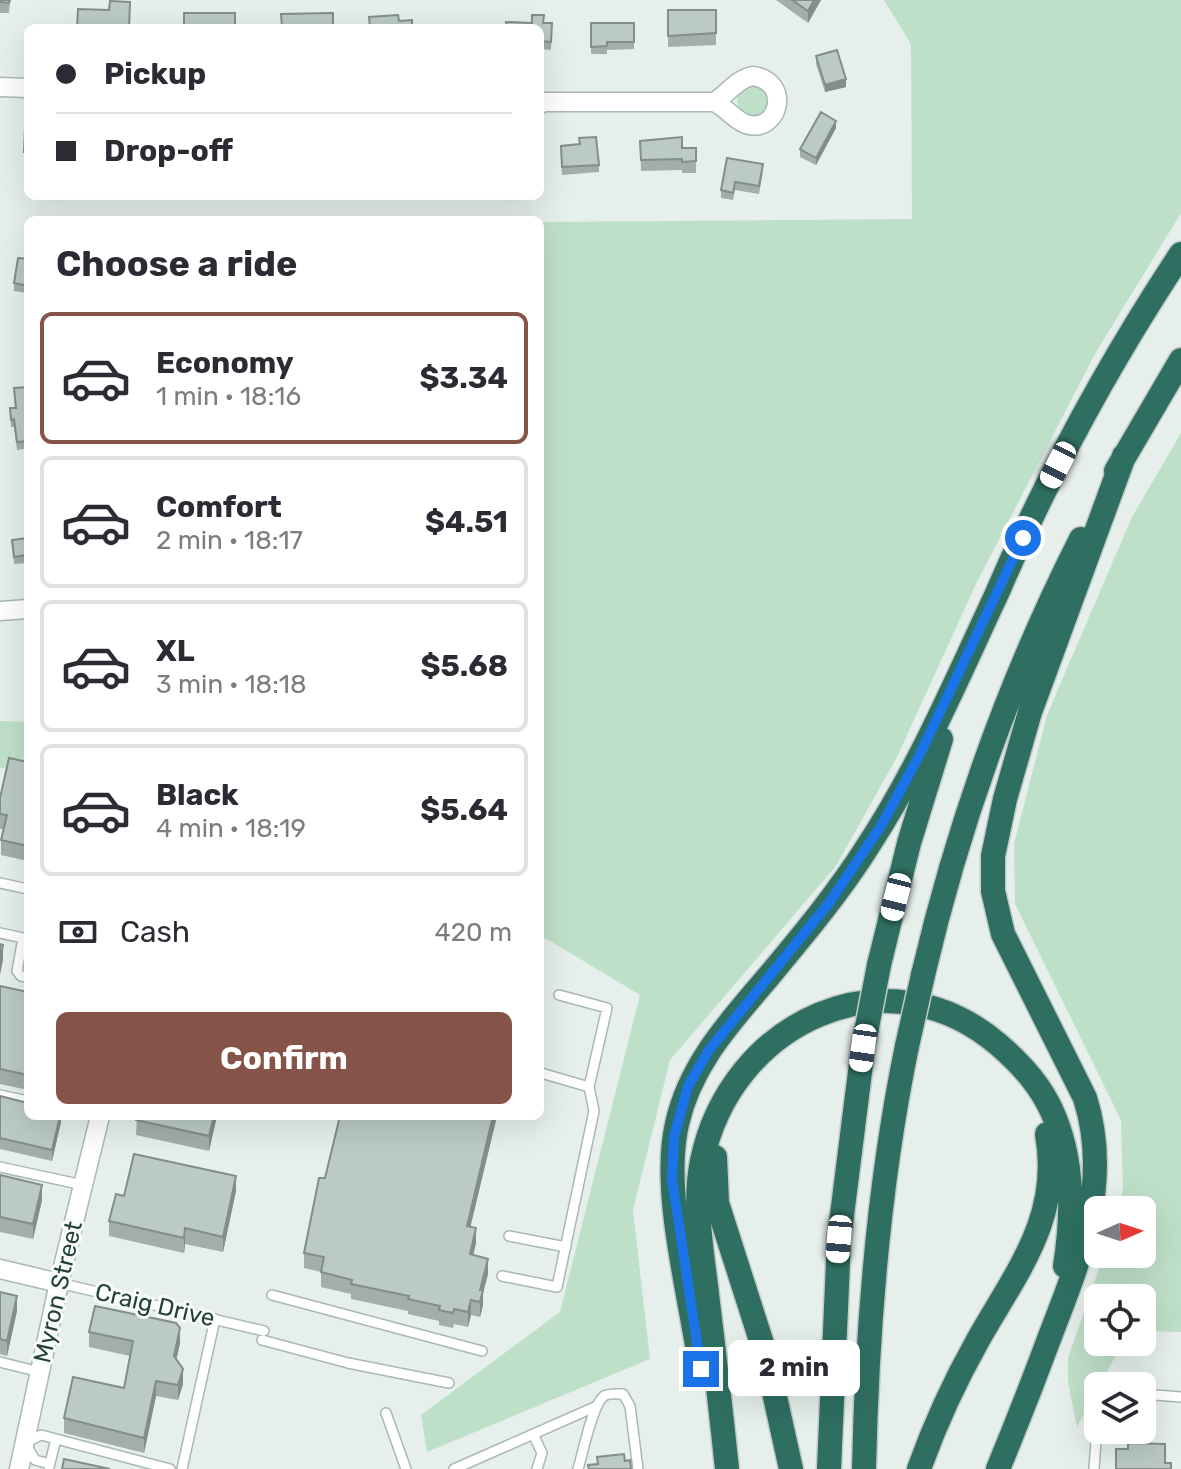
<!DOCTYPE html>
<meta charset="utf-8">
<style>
:root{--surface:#fff;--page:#f2f2f3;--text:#2b2b33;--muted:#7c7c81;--line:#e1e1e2;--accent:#855347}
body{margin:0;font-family:Rubik,sans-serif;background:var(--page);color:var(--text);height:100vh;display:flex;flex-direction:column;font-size:30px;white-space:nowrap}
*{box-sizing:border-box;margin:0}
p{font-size:26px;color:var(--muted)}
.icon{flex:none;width:44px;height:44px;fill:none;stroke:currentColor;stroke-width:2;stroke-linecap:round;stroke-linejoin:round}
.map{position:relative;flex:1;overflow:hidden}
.drawer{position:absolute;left:24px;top:216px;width:520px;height:904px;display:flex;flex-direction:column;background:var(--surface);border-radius:12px;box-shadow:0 8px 32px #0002}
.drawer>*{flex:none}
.guide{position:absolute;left:24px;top:24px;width:520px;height:176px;border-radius:12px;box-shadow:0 8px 32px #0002;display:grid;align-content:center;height:176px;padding:0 32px;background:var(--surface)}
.needle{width:52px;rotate:87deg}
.controls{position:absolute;left:1084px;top:1196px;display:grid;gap:16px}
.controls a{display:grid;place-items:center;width:72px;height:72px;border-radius:12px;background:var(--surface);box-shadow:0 8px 32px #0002;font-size:40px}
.end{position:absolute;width:36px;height:36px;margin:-18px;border:10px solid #1a73e8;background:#fff;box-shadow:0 0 0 4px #fff}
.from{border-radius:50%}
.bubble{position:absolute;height:56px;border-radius:12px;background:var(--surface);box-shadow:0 8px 32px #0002;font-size:26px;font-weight:700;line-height:56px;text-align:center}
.car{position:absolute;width:24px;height:48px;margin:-24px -12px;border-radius:10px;box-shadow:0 0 6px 2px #0007;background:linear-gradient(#fff 24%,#345 0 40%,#fff 0 76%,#345 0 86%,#fff 0)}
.guide b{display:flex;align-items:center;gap:28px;height:76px;font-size:30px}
.guide b+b{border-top:2px solid var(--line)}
.guide i{width:20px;height:20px;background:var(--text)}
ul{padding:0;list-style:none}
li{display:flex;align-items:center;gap:24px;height:132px;margin:0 16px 12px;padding:0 16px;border:4px solid var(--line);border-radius:12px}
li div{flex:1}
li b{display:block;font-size:30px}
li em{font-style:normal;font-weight:700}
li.on{border-color:var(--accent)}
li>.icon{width:72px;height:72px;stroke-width:1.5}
h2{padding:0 32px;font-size:36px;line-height:96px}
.pay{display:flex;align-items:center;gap:20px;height:88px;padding:0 32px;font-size:30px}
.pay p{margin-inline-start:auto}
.action{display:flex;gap:16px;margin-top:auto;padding:16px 32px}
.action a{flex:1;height:92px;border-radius:12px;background:var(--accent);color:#fff;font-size:32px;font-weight:700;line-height:92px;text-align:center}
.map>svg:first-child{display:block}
.green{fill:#bfe0c8}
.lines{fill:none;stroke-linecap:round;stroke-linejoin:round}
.lane-casing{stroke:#a8b8b2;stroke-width:12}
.street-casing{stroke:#a8b8b2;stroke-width:21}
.highway-casing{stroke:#c2cac8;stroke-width:27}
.lane{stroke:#fff;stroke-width:9}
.street{stroke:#fff;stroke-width:18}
.highway{stroke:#2f6f62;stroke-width:24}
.highway-bridge-casing{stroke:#c2cac8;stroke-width:27;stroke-linecap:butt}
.highway-bridge{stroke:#2f6f62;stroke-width:24}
.wall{fill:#a1aea9}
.shaded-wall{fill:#838d89}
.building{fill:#bbcac4;stroke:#838d89;stroke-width:2}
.route{stroke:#1a73e8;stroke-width:10}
.labels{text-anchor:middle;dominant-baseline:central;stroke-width:6;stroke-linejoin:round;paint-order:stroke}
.street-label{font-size:24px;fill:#24423a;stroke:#f7fbf9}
</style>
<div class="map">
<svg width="1181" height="1469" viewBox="0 0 1181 1469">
<rect width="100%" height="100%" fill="#e6efeb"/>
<!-- green -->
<path class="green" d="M884 0H1181V213L1095 354 976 584 897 757 836 866 670 1060 633 1210 650 1359 427 1452 421 1415 560 1312 640 995 547 939 540 938V222L912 219 911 44Z
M737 101a16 16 0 1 1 32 0a16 16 0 1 1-32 0Z
M1181 433V1332L1142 1331V1298H1098V1342H1123L1077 1427 1068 1382V1358L1104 1254H1142V1210H1117L1123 1189 1121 1120 1015 904 1014 844 1047 715 1132 517Z
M0 721 28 722V767L0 768Z"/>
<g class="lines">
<!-- lane casing -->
<g class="lane-casing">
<path id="lane" d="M0 883 28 889
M0 933 28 939
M23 938 17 971 21 976 28 978
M541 1073 589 1087 607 1008 559 995
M0 1095 28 1101
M0 1167 83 1185
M509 1236 566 1247
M502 1276 557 1287 594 1111 589 1087
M59 1283 264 1331
M272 1295 482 1351
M262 1340 348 1363 449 1383
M0 1362 40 1372
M1142 1394 1181 1397
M386 1413 406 1469
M533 1434 542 1453 537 1469
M50 1464 35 1460 25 1443 41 1435 170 1469
M49 1467 56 1439
M182 1469 215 1319
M454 1469 597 1406
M578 1469C583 1453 592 1405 604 1396 609 1393 618 1394 623 1394L630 1406 638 1469
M1094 1469 1098 1413"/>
</g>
<!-- street casing -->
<g class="street-casing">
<path id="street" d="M753 76C793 82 778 135 746 124 734 120 726 107 714 102 728 94 736 79 753 76Z
M0 87 28 88
M540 104 544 102H714
M0 611 28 609
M0 1269 59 1283
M19 1469 59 1283 100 1116"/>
</g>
<!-- highway casing -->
<g class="highway-casing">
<path id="highway" d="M1116 471 1181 360
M994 600C1046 479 1108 364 1181 254
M879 965 909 843 941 739
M923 975C958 825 1011 677 1081 539
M715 1157 717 1203 766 1356 791 1469
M698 1352C688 1286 662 1188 677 1124 690 1064 731 1021 769 976 804 934 839 892 868 846 921 765 959 674 1000 587
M727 1469C721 1411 714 1352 707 1294 702 1250 693 1205 702 1161 730 1023 886 948 999 1045 1023 1066 1042 1087 1054 1116 1074 1163 1073 1216 1065 1266
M829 1469 839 1239 863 1048
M864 1469C867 1326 878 1186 907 1046
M919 1469C935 1424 955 1381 978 1340 1017 1271 1062 1217 1047 1134
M998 1469C1017 1423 1035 1377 1052 1331 1082 1254 1111 1180 1085 1098L1003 934 993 891V856L1005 799 1030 712 1124 456"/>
</g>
<!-- lane -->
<use href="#lane" class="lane"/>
<!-- street -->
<use href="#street" class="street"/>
<!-- highway -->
<use href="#highway" class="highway"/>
<!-- highway-bridge casing -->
<g class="highway-bridge-casing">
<path id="highway-bridge" d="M907 1046 923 975
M863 1048 879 965"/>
</g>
<!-- highway-bridge -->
<use href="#highway-bridge" class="highway-bridge"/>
</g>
<!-- wall -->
<path class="wall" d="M0 0H10L9 13H0Z
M776 0H821L808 23Z
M668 10H716V45L668 47Z
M543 23H552L551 50 540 49V28Z
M591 23H634V49L607 50V54H591Z
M816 56 846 87 825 92 816 64Z
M28 128V160H24V152Z
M836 128 816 165 800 157V149Z
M640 141 682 148H696V173H682V170L641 171Z
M579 144 599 165V172L562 175 561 153Z
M727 158 763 172 759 194 735 190 733 200 721 198V190Z
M28 259V293L14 291V283Z
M28 387V448L17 450 14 427H11L10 408H15L14 388Z
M28 538V567L27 563 14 564 12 540Z
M28 762V861L1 855V840L4 829H0V798Z
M0 986 28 992V1090L0 1084Z
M0 1096 61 1116V1122L52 1161 0 1149Z
M137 1116H217L209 1151 136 1135Z
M340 1116H497L470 1227 476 1243 473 1255 488 1274 483 1293V1305L480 1317 471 1315 468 1327 454 1324 453 1328 439 1325V1321L408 1314V1311L351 1299V1294L321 1287V1272L304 1268V1253L325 1178Z
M0 1175 42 1200 33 1239 0 1232Z
M236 1191 223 1252 185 1244 184 1253 109 1236V1221L124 1196Z
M0 1292 17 1311 7 1356 0 1354Z
M89 1332 180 1343 176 1359 183 1384 178 1400 156 1396 144 1453 64 1433V1418L124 1388 130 1356 89 1347Z"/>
<!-- shaded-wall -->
<path class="shaded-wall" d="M814 0H821L808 23V11Z
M846 79V87L825 92V85Z
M836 121V128L816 165V158Z
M3 945V960L0 975V960Z
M60 1116H61V1122L52 1161V1150Z
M214 1116H217L209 1151V1136Z
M493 1116H497L467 1241V1226Z
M236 1176V1191L223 1252V1237Z
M42 1185V1200L33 1239V1224Z
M185 1228V1244L184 1253V1238Z
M476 1228V1243L470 1269V1254Z
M488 1259V1274L483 1293V1305L480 1317V1290Z
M17 1296V1311L7 1356V1341Z
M471 1300V1315L468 1327V1312Z
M180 1328V1343L174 1371V1356Z
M183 1369V1384L178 1400V1385Z
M156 1381V1396L144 1453V1438Z"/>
<!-- building -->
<path class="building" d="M0 0H10L9 3 0 2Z
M792 0H814L808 11Z
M110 1 130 2 129 28H77L78 9 109 10Z
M668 10H716V33L668 36Z
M184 13H235V28H184Z
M333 13V28H282L281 14Z
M398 15 399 21 412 20V28H370L369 17Z
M532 15H544L543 23H552L551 42 540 41V28H506V22L532 23Z
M591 23H634V42H607V46L591 47Z
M837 50 846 79 825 85 816 56Z
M821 112 836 121 816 158 800 149Z
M25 128H28V152H24Z
M596 137 599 165 562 167 561 146 580 144 579 138Z
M682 137V148H696V161L682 162V159L641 160 640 141Z
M727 158 763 164 759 186 735 182 733 193 721 190Z
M18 258 28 259V286L14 283Z
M28 387V441L17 442 14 419 11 420 10 408H16L14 388Z
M28 538V559L27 555 14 557 12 540Z
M9 758 28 762V846L1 840 7 815 0 814V798Z
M0 944 3 945 0 960Z
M0 986 28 992V1075L0 1069Z
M0 1096 28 1103V1116H60L52 1150 0 1138Z
M137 1116H214L209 1136 136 1120Z
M340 1116H493L467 1226 476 1228 470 1254 488 1259 480 1290H483L480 1302 471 1300 468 1312 454 1309 453 1313 439 1310 440 1306 408 1299 409 1296 351 1284 352 1280 321 1272 324 1257 304 1253 319 1178H325Z
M134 1154 236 1176 223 1237 185 1228 184 1238 109 1221 116 1194 124 1196Z
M0 1175 42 1185 33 1224 0 1217Z
M0 1292 17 1296 7 1341 0 1339Z
M95 1306 176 1323 180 1328 174 1356 183 1369 178 1385 156 1381 144 1438 64 1418 73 1377 124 1388 133 1341 89 1332Z
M1128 1443 1165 1444V1463H1171V1469H1116V1449H1128Z
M624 1454 625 1461 630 1460 631 1469H589L588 1465 598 1464 597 1457Z
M64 1459 110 1469H62Z"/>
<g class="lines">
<!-- route -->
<path class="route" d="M701 1369 672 1179 674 1137 688 1086 709 1050 829 903 881 826 919 756 1023 538"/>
</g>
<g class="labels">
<!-- street labels -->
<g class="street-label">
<text transform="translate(58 1292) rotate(-77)">Myron Street</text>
<text transform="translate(155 1305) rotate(13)">Craig Drive</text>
</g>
</g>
</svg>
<div class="controls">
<a><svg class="needle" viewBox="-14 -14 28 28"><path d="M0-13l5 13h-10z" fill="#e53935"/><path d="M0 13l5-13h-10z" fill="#7c7c81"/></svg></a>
<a><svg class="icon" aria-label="locate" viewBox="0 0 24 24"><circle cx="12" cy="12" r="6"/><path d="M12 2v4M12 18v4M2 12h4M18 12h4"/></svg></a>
<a><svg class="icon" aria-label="layers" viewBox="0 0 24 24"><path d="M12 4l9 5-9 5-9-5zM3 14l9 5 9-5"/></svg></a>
</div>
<i class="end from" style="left:1023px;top:538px"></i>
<i class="end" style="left:701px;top:1369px"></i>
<div class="bubble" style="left:728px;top:1340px;width:132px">2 min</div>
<i class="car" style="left:1058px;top:465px;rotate:207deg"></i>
<i class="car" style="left:896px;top:897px;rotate:194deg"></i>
<i class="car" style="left:863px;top:1048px;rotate:188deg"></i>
<i class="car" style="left:839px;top:1239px;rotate:185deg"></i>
<div class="guide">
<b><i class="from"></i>Pickup</b>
<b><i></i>Drop-off</b>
</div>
<section class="drawer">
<h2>Choose a ride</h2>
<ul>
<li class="on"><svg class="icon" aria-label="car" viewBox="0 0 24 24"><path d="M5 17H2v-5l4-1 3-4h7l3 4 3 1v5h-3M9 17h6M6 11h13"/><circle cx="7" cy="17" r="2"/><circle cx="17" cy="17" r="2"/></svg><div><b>Economy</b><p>1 min · 18:16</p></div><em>$3.34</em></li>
<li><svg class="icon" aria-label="car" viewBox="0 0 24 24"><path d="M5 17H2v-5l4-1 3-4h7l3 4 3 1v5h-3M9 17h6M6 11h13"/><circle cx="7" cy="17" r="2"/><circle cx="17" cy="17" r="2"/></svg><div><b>Comfort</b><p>2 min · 18:17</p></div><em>$4.51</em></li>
<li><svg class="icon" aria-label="car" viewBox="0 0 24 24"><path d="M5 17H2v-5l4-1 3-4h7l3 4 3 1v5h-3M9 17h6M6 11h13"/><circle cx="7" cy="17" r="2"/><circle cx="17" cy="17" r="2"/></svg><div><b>XL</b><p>3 min · 18:18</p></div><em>$5.68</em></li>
<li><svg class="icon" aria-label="car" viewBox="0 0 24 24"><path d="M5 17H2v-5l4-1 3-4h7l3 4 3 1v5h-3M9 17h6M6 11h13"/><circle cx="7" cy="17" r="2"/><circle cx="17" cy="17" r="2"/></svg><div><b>Black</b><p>4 min · 18:19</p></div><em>$5.64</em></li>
</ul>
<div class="pay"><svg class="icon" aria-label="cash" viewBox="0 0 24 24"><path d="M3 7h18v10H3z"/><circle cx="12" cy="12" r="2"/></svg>Cash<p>420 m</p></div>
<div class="action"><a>Confirm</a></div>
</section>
</div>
